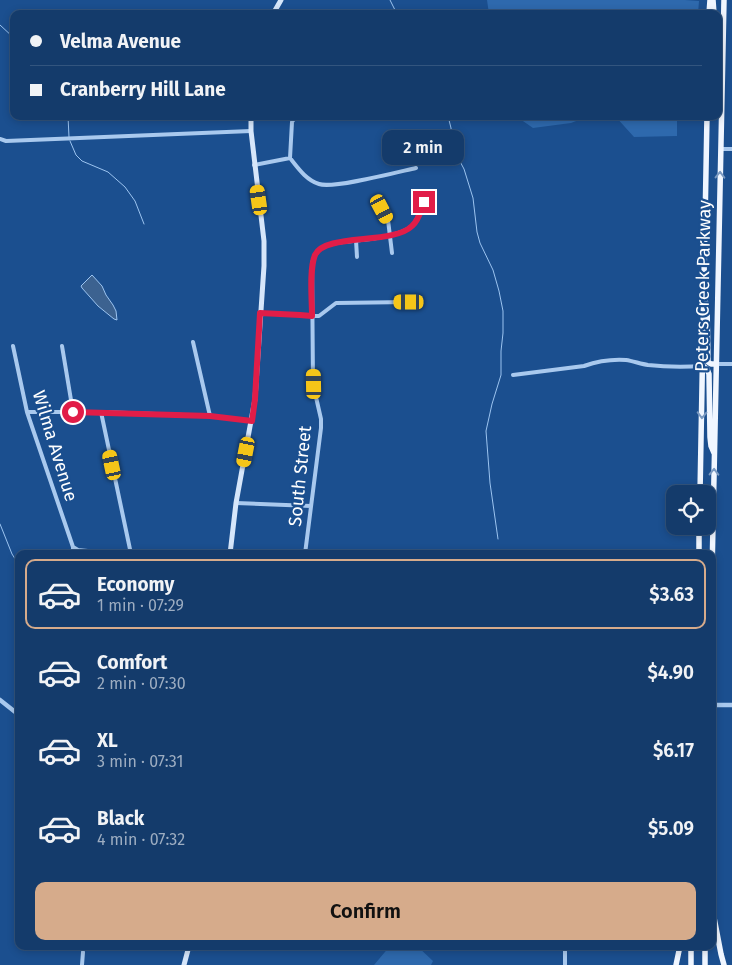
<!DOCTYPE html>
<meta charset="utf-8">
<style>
:root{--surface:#143b6b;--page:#214673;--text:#f1f3f6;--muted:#9dadc1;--line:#33557e;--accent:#d6ab8b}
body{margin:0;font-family:"Fira Sans",sans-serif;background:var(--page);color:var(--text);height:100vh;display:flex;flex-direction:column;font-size:19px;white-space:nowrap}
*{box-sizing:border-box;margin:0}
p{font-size:16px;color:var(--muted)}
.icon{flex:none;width:28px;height:28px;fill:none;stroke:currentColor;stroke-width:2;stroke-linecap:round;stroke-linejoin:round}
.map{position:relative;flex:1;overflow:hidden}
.sheet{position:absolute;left:15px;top:550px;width:701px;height:400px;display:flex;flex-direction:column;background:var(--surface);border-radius:10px;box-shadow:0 2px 8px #0003,0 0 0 1px var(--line)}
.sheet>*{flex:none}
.guide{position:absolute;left:10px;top:10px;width:712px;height:110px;border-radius:10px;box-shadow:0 2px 8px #0003,0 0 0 1px var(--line);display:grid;align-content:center;height:110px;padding:0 20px;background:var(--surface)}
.fabs{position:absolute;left:666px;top:485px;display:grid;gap:10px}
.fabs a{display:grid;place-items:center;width:50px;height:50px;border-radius:10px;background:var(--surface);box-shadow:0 2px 8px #0003,0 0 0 1px var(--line);font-size:25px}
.end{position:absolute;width:22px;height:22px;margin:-11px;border:6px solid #e11d48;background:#fff;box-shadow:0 0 0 2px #fff}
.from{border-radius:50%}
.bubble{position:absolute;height:35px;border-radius:10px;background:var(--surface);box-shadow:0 2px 8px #0003,0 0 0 1px var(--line);font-size:16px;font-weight:600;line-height:35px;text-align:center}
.car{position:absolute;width:15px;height:30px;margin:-15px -8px;border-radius:6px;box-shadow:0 0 4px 1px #0007;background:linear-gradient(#f5c518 24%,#345 0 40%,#f5c518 0 76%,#345 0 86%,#f5c518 0)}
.guide b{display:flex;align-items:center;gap:18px;height:48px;font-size:19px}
.guide b+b{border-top:1px solid var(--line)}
.guide i{width:12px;height:12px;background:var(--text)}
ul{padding:9px 0 0;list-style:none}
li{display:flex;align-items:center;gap:15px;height:70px;margin:0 10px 8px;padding:0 10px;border:2px solid transparent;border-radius:10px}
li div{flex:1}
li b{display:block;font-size:19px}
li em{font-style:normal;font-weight:600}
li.current{border-color:var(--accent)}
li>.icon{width:45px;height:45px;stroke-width:1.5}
.primary-button{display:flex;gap:10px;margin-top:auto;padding:10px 20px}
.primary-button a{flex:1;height:58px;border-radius:10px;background:var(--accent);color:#111;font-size:20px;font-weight:600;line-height:58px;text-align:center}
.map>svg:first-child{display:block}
.green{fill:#2e69ad}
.water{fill:#3c6290;stroke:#9cc4f0}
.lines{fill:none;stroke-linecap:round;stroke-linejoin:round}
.stream{stroke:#9cc4f0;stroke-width:1}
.minor{stroke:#a9c9ee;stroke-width:4}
.tertiary{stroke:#a9c9ee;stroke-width:4.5}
.secondary{stroke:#d6e6fa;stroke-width:5}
.primary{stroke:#f0f6ff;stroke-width:5.5}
.oneway{stroke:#7b9ac1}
.route{stroke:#e11d48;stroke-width:6}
.labels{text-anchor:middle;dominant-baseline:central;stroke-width:4.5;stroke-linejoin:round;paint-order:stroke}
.street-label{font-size:18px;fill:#fff;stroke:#1b4f8f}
</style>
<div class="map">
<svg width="732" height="965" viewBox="0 0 732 965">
<rect width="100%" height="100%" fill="#1b4f8f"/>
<!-- green -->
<path class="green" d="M487 0H685L699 1 698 14H489Z
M519 116H589L571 123 533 128 520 119Z
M615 116H677V136L634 137Z
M390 946H417L433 961 431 965H374Z"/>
<!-- water -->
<path class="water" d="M92 275 102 286 106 295 113 305 116 311 117 320 114 319 98 306 82 288 81 286Z"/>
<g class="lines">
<!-- stream -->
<path class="stream" d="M390 0 397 14
M0 25 14 38
M68 116 69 137
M448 116 451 128 452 140 456 154 464 169 473 198 477 232 480 243 493 270 499 291 503 311V333L501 351V375L492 404 486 431 490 483 498 539
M70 141 76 155 82 161 108 172 125 187 135 201 144 224
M0 524 12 554 19 565"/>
<!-- minor -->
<path class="minor" d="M0 139 6 141 251 131
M721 149H732
M290 158 292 122 296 116
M254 165 290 158C298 168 306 180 319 184 333 189 398 172 416 168
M382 209 388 220 392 253
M356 240 357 257
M260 313 319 316 336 303 409 302
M193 342 210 416
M13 346 27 412 73 547V554
M62 346 73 412
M716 364H732
M513 375 584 366C598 361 611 359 626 360 633 361 641 364 648 365 666 367 685 367 703 366
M27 412H101L210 416 252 421
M101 412 131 554
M236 503 311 506
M73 547 78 550 117 554
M305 554 321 428V419L313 384 312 263C314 258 315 253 319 250 326 244 336 243 344 242 361 240 401 237 412 226 418 220 421 210 424 202
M565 946V965
M82 965 83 952"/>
<!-- tertiary -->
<path class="tertiary" d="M0 700 19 715
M712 705H732"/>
<!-- secondary -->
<path class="secondary" d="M273 14 281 0
M230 554 236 503 255 399 264 266V241L251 131V116
M184 965 189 946"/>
<!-- primary -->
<path class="primary" d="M713 0 714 14
M709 14 710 0
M704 299 707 305 708 362 711 364H716
M703 366 707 369 709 374 710 437 711 446 714 453
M700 494 707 116
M699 554V526
M712 573 724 0
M712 907 721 954 724 965
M676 965 680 946
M691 965V946
M705 965V946"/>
</g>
<!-- one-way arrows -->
<defs><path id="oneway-chevron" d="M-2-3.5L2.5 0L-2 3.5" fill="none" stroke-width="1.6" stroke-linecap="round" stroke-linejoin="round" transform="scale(1.25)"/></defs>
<g class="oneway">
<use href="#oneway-chevron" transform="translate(720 175) rotate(-89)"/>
<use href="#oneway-chevron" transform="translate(702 415) rotate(91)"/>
<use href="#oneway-chevron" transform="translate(714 472) rotate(-89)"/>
</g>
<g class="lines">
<!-- route -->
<path class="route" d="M73 412 210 416 252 421 255 399 260 313 300 315 312 316C312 300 309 269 315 255 325 233 393 245 412 226 419 220 421 210 424 202"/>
</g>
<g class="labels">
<!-- street labels -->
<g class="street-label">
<text transform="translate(703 286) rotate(-89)">Peters Creek Parkway</text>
<text transform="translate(55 446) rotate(73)">Wilma Avenue</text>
<text transform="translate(300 476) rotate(-84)">South Street</text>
</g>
</g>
</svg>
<div class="fabs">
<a><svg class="icon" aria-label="locate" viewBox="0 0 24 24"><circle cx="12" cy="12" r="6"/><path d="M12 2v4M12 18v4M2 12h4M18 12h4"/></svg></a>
</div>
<i class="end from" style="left:73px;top:412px"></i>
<i class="end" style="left:424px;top:202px"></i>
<div class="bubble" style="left:382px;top:130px;width:82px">2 min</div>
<i class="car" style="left:259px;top:200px;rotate:352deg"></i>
<i class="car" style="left:382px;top:209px;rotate:152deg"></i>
<i class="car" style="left:409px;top:302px;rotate:270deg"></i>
<i class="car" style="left:314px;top:384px;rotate:359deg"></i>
<i class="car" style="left:246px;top:452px;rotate:191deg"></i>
<i class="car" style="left:112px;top:465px;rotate:348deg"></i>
<div class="guide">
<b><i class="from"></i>Velma Avenue</b>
<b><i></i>Cranberry Hill Lane</b>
</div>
<section class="sheet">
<ul>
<li class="current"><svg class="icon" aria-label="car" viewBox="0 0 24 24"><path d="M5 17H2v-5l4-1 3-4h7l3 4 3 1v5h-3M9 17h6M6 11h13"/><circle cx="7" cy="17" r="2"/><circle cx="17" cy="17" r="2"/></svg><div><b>Economy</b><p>1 min · 07:29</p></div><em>$3.63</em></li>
<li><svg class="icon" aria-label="car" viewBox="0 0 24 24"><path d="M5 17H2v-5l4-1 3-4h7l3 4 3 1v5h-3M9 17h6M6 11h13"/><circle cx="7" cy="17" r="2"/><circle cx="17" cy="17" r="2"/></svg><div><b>Comfort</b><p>2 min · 07:30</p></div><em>$4.90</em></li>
<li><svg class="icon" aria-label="car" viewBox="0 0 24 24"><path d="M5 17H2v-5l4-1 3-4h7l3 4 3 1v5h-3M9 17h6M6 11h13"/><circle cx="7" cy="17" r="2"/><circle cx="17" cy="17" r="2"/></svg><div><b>XL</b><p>3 min · 07:31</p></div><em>$6.17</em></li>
<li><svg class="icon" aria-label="car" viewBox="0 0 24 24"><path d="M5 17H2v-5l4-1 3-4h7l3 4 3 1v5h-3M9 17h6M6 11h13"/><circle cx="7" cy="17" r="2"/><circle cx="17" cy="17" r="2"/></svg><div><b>Black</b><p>4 min · 07:32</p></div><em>$5.09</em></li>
</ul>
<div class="primary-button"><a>Confirm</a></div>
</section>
</div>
